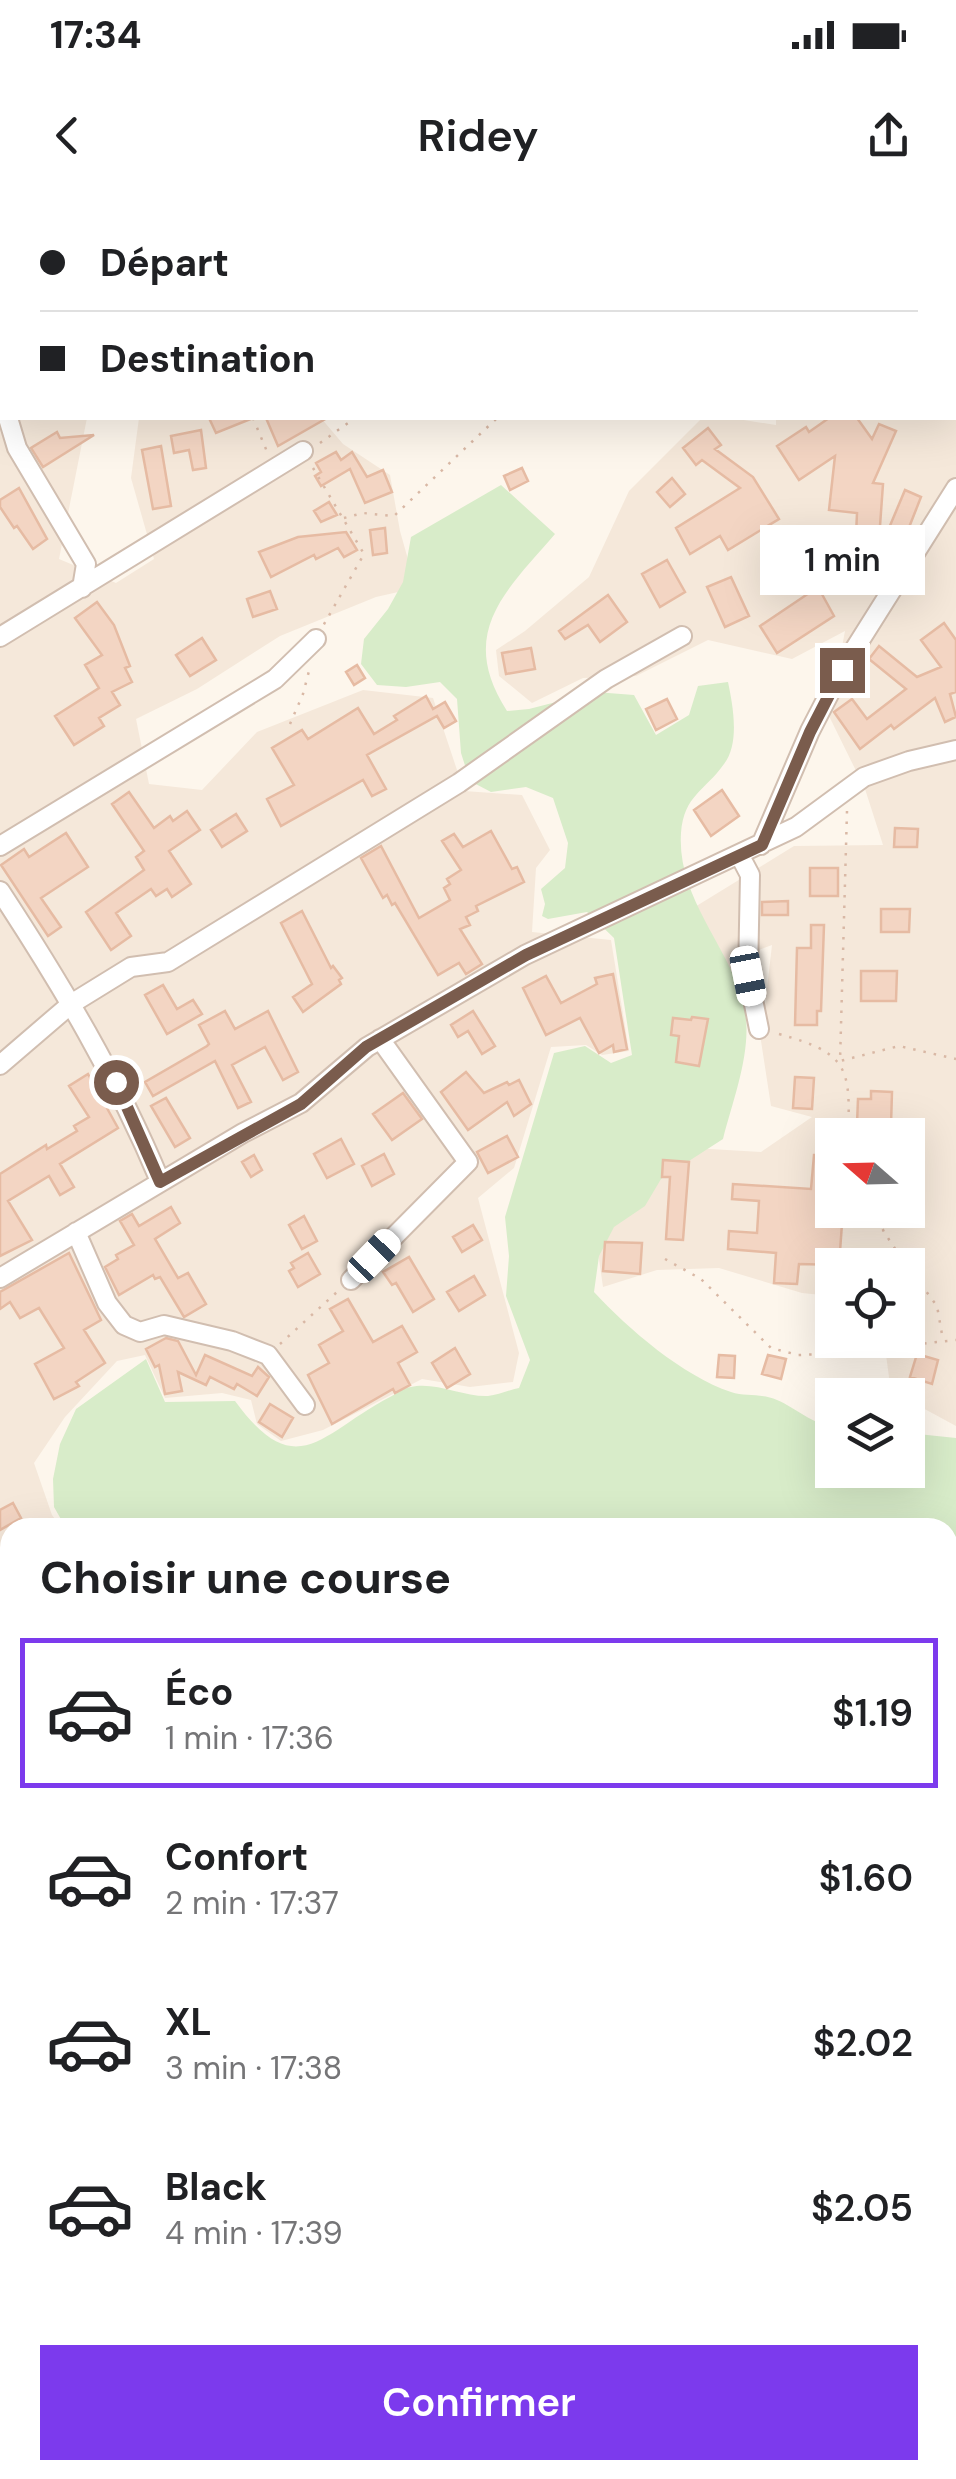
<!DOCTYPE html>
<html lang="fr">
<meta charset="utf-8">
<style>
:root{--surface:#fff;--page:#f6f6f6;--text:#202124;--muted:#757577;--line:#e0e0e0;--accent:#7c3aed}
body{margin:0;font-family:"DM Sans",sans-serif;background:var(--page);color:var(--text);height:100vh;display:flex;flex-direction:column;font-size:38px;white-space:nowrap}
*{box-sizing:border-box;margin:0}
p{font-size:32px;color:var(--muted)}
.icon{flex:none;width:55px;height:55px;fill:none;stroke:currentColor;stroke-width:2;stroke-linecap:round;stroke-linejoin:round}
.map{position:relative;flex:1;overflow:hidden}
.side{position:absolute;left:0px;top:1318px;width:958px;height:962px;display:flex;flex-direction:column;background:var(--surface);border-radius:30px 30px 0 0;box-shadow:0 10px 40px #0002}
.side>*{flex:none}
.banner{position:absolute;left:0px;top:0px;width:958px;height:220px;box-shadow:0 10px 40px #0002;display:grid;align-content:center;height:220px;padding:0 40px;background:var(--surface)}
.needle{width:65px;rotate:290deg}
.tools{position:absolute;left:815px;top:918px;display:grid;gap:20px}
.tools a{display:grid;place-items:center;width:110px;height:110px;border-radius:0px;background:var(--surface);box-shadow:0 10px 40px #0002;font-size:50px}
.end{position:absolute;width:45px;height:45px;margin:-22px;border:12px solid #7a5c4d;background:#fff;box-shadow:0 0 0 5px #fff}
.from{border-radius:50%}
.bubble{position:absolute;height:70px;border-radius:0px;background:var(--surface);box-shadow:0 10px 40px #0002;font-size:32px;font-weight:600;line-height:70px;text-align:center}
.car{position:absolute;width:30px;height:60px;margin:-30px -15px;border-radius:12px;box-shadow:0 0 8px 2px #0007;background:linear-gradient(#fff 24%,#345 0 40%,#fff 0 76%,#345 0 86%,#fff 0)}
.banner b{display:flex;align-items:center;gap:35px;height:95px;font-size:38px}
.banner b+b{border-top:2px solid var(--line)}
.banner i{width:25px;height:25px;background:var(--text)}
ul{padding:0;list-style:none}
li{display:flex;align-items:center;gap:30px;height:150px;margin:0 20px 15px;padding:0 20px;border:5px solid transparent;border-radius:0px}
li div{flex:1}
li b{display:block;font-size:38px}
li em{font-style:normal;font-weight:600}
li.active{border-color:var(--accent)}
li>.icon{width:90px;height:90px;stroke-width:1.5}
h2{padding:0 40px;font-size:45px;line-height:120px}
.button{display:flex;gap:20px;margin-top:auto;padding:20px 40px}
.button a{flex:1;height:115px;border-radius:0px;background:var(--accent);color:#fff;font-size:40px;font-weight:600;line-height:115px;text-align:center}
.status{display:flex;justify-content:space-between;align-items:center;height:70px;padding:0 50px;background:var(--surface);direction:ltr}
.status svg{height:28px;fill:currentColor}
header{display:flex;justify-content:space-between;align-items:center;height:130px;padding:0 40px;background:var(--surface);font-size:45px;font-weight:600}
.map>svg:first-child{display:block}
.residential{fill:#f5e8da;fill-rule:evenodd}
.green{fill:#d8ecc9}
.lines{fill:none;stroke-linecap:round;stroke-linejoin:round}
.stream{stroke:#a5d3da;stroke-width:5}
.building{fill:#f3d5c3;stroke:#e6bba3;stroke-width:2.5}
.lane-casing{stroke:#d1beb0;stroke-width:14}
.street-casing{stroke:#d1beb0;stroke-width:22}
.path{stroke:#d9b8a5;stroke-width:2.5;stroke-dasharray:2.5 8;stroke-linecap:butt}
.lane{stroke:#fff;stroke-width:9}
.street{stroke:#fff;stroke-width:18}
.route{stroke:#7a5c4d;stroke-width:12}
</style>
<div class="status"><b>17:34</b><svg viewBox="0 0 49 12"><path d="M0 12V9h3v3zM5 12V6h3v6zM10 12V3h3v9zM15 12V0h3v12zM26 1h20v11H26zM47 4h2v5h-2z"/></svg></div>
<header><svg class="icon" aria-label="back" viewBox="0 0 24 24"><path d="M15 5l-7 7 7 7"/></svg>Ridey<svg class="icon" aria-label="share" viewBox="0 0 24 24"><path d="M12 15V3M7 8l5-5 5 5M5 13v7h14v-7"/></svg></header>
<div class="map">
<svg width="956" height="2279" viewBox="0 0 956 2279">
<rect width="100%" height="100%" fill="#fdf6ec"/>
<!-- residential -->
<path class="residential" d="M0 0 197 2H2V218H87L59 359 116 383 154 359 131 278 139 218H321L343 244 390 275 400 331 416 388 376 397 280 436 197 489 136 519 149 584 202 590 257 532 363 490 433 498 464 591 522 595 550 650 536 668 532 732 611 740 629 851 602 855 586 845 551 847 514 968 478 998 519 1153 513 1182 470 1187 422 1179 323 1230 281 1241 257 1224 251 1200 222 1193 165 1198 145 1155 117 1161 65 1217 34 1263 52 1315 61 1327 10 1328V1412L0 1415Z
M330 0H671L673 2H328Z
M754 0H956V1226L908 1200V1195L891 1192 884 1140H908V1065H832V1096L802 1093 719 1068 657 1070 603 1087 597 1045 676 947 761 952 812 917 771 906 761 841 772 745 740 757 714 872 672 721 794 646 883 645 865 589 829 516 845 431 792 459 708 440 636 476 583 478 532 503 499 476 496 450 525 431 589 377 629 291 702 218H731L776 225V218H955V2H753ZM832 935H908V1010H832Z
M956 1422V1791L948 1789V1429Z
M10 1688V1844L0 1838V1695Z
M956 1872V2279H356L354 2275 293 2279H0V2251L10 2248V2270H948V1877Z
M10 2008V2162L0 2096V2046Z"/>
<!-- green -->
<path class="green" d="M501 285 555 334C505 392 457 433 507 511L529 509 595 492 634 495 656 535 689 515 698 486 728 482C733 506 740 543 724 564 705 591 684 595 681 633 677 695 724 741 742 797 756 843 734 895 723 939L661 979 645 1006 614 1027 599 1056 594 1092C628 1129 683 1176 731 1192 746 1197 763 1193 777 1200 796 1208 812 1224 832 1226V1270H908V1233L956 1238V1419L948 1424V1328H66L54 1307 53 1279 60 1244 76 1209 146 1159 165 1202 235 1201C297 1286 322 1232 390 1197 396 1194 404 1188 411 1187 434 1181 464 1197 488 1196 498 1195 509 1190 519 1188L530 1160 506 1096 509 1056 505 1017 554 853 585 846 611 863 632 855 614 738 587 712 548 719 542 716 545 704 541 689 565 668 568 643 553 598 526 587 491 592 470 581 461 553 457 499 440 482 406 487 377 485 361 464 364 439 388 409 403 382 411 337Z
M10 1430V1668L0 1675V1432Z
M0 2086 5 2238 0 2240Z
M352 2270H408L403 2279H326Z"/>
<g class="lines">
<!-- stream -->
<path class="stream" d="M0 1548 10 1535"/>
</g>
<!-- building -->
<path class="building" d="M209 218H253L216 233Z
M266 218H327L278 246Z
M829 218H857L872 239 879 224 896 231 873 283 883 284 877 368 885 369 876 384 849 368 867 337 856 336 857 313 829 310 835 256 799 280 777 246 806 227 809 232Z
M708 228 721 245 715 249 753 277 779 319 728 350 720 336 690 354 676 328 740 288 702 260 696 265 683 248Z
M201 230 206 268 193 270 189 250 174 253 171 236Z
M57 232 60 238 94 235 43 267 31 248Z
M161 246 171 306 153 309 142 250Z
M336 252 341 260 352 252 367 277 383 270 392 292 365 303 350 269 321 286 315 276 321 272 316 263Z
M522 268 528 281 510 290 504 276Z
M672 278 685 294 670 307 657 292Z
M19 288 47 339 33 349 17 326 14 328 0 307V300Z
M905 290 921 297 906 335 889 328Z
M329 302 337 315 321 322 314 311Z
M385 328 387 353 373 355 370 330Z
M346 332 357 350 344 357 338 348 316 359 314 355 271 377 259 352 298 337Z
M667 360 685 392 660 407 642 374Z
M731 377 749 416 725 427 707 387Z
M818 387 834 416 777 453 760 426Z
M270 391 277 409 253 417 247 399Z
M608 395 627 422 600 442 588 425 565 439 559 431Z
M97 402 114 425 130 466 125 468 132 482 112 492 120 505 99 518 104 526 74 545 55 516 99 488 85 465 102 455 75 418Z
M944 423 956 440V492L950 494 956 517 945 522 935 498 894 529 891 525 860 549 834 512 852 499 867 519 906 489 869 459 879 446 917 477 941 467 921 440Z
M202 438 216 460 190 476 176 455Z
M531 448 535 469 506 474 502 453Z
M357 465 365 478 354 485 346 472Z
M426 496 433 509 445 502 456 521 444 528 437 516 367 555 386 589 372 596 363 580 281 626 267 599 294 585 272 548 302 530 308 539 358 508 374 534 397 520 394 516Z
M667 499 677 519 656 530 646 509Z
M722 590 739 616 711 636 694 610Z
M129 592 154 628 170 616 173 621 187 611 200 630 169 651 191 684 172 697 167 689 156 696 151 689 116 713 131 736 111 750 86 712 144 670 136 657 144 651 112 604Z
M236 614 247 631 222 647 211 630Z
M895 628 918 629 917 647H894Z
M491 631 512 669 517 667 524 682 476 706 478 711 466 717 470 725 460 729 482 764 466 774 459 763 438 775 395 703 392 705 387 695 383 698 361 658 381 646 419 718 450 700 444 688 450 684 447 679 461 670 442 641 454 634 463 647Z
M66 633 88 667 41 698 61 727 48 736 1 665 24 649 29 657Z
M810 668H838V696H810Z
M788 701V715H762V702Z
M881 709H910L909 732H881Z
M302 711 331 768 333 766 342 778 339 780 341 784 303 812 293 797 312 784 281 723Z
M811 725H824L821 811H817V825H795L797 748H811Z
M861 771H897L896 801H861Z
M613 774 627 849 614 852 613 845 599 853 580 818 546 835 523 788 546 776 561 803 597 784 595 778Z
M163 785 177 809 193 800 202 814 167 834 145 795Z
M225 811 235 829 268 811 298 872 283 880 265 847 232 865 251 902 238 908 215 861 153 896 145 882 207 846 209 844 199 825Z
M473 811 495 846 482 854 468 831 458 837 451 825Z
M692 817 708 819 699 866 676 862 679 836 671 835 673 818 691 820Z
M466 872 484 893 507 882 509 885 519 880 531 904 514 916 507 902 468 930 441 892Z
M88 874 118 928 60 964 74 987 60 995 49 976 8 1001 32 1040 0 1056V974L46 945 47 949 77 931 74 926 89 917 69 886Z
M795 877 814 878 812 909 793 908Z
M871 891 892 892 891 925H887V935H869L870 924H857L858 899H871Z
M403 893 422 919 392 940 373 914Z
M166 898 190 938 175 947 151 906Z
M507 936 518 957 488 973 477 952Z
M341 939 354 964 327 978 314 954Z
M384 954 394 974 372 986 362 966Z
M254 955 262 970 251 977 242 962Z
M814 955 832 956V1010H843L839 1065 799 1064 797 1084 774 1083 776 1053 728 1049 729 1031 757 1033 759 1001 732 999 733 984 811 989Z
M663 960 689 962 683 1040 666 1039 670 977H662Z
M171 1007 180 1023 155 1039 178 1078 188 1073 206 1104 184 1117 160 1077 155 1079 153 1075 119 1095 105 1067 118 1059 116 1055 134 1045 120 1021 132 1014 139 1026Z
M304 1016 317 1041 302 1049 289 1025Z
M473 1025 482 1040 462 1052 453 1037Z
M605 1042 642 1043 640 1074 603 1071Z
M69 1053 101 1120 84 1130 105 1163 76 1182 79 1186 54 1199 35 1164 64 1148 39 1108 20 1118 10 1102 0 1109V1092Z
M308 1053 320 1074 298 1087 289 1071 294 1068 291 1063Z
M409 1057 434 1099 413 1112 396 1083 392 1085 383 1072Z
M474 1076 485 1095 459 1111 447 1092Z
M348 1099 373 1142 402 1126 417 1152 398 1163 410 1185 395 1193 393 1189 332 1224 308 1175 329 1163 319 1145 343 1131 330 1109Z
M166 1138 178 1141 196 1175 205 1155 252 1176 258 1167 269 1177 257 1196 237 1184 234 1189 210 1177 206 1185 178 1172 182 1191 165 1194 159 1165 155 1167 146 1149Z
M455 1148 470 1174 447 1188 432 1163Z
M917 1154 938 1160 932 1184 910 1177Z
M719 1155 735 1156 734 1178 717 1177Z
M768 1155 786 1159 781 1179 762 1174Z
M270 1204 293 1218 282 1237 259 1222Z
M13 1303 21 1318 0 1330V1310Z"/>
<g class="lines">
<!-- lane casing -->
<g class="lane-casing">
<path id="lane" d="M0 1979 10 1997
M34 2279V2270"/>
</g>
<!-- street casing -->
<g class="street-casing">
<path id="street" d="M731 0 734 2
M57 2 61 0
M0 37 2 35
M955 145H956
M0 196 2 200
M8 218 17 248 86 364 82 388
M0 437 303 251
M761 645 810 531 842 469 956 288
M0 646 275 479 316 439
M740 656 750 675 748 775 759 829
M0 691C61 784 117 878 160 981
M0 865 71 804 131 767 168 762 459 583 606 479 682 436
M76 1032 107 1103 124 1125 140 1132 164 1125 232 1141 268 1155 305 1205
M0 1078 243 933 301 903 367 847 525 755 796 627 864 577 909 561 956 550
M351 1080 468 962 380 839
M0 1797 10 1778
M0 1828 10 1826
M948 2087 956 2090
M948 2192 956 2174
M638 2270 656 2279
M592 2279 597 2270
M907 2279 911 2270"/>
</g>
<!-- path -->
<path class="path" d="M108 0 109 2
M637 2 641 0
M253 218 268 254
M320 243 355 218
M313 268 364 354 323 426
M344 318 363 313 394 316 497 218
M290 524 303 494 309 471
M847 611 840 861 899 846 956 859
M779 834C847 853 851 866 848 935
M874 1010 884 1032 906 1065
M665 1059 701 1079 771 1148 798 1155 826 1154 956 1140
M908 1067 937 1106 943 1140
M280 1144 337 1092
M948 1842 956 1839"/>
<!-- lane -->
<use href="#lane" class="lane"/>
<!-- street -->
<use href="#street" class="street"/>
</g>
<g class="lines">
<!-- route -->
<path class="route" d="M116 882 160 982 301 904 366 847 526 755 762 645 810 532 842 470"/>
</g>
</svg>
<div class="tools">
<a><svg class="needle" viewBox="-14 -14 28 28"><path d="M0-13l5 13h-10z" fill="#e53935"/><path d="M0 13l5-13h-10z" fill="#757577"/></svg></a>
<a><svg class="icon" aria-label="locate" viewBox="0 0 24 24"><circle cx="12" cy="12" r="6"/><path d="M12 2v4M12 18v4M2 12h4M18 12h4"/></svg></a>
<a><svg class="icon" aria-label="layers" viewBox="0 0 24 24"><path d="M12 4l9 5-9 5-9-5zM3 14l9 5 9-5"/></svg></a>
</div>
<i class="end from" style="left:116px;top:882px"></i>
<i class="end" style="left:842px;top:470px"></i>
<div class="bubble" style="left:760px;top:325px;width:165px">1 min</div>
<i class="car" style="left:748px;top:776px;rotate:169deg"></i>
<i class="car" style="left:374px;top:1056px;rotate:44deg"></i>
<div class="banner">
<b><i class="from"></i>Départ</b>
<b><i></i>Destination</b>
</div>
<section class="side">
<h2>Choisir une course</h2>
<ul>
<li class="active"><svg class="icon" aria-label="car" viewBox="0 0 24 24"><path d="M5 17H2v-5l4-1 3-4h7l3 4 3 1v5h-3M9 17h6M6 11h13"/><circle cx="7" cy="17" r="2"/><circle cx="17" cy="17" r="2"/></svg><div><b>Éco</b><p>1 min · 17:36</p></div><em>$1.19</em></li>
<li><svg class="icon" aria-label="car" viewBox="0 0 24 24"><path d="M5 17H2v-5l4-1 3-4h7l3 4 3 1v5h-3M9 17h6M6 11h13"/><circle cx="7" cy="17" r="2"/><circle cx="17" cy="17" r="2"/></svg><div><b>Confort</b><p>2 min · 17:37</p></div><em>$1.60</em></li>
<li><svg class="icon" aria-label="car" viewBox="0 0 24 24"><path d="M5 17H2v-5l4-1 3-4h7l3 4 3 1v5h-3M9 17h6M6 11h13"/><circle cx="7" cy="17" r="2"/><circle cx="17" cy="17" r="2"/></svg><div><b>XL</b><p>3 min · 17:38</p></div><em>$2.02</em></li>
<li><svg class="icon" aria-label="car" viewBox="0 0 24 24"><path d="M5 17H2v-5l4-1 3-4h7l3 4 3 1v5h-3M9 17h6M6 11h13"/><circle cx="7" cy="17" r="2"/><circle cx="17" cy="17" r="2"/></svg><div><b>Black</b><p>4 min · 17:39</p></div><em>$2.05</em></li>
</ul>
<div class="button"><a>Confirmer</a></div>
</section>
</div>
